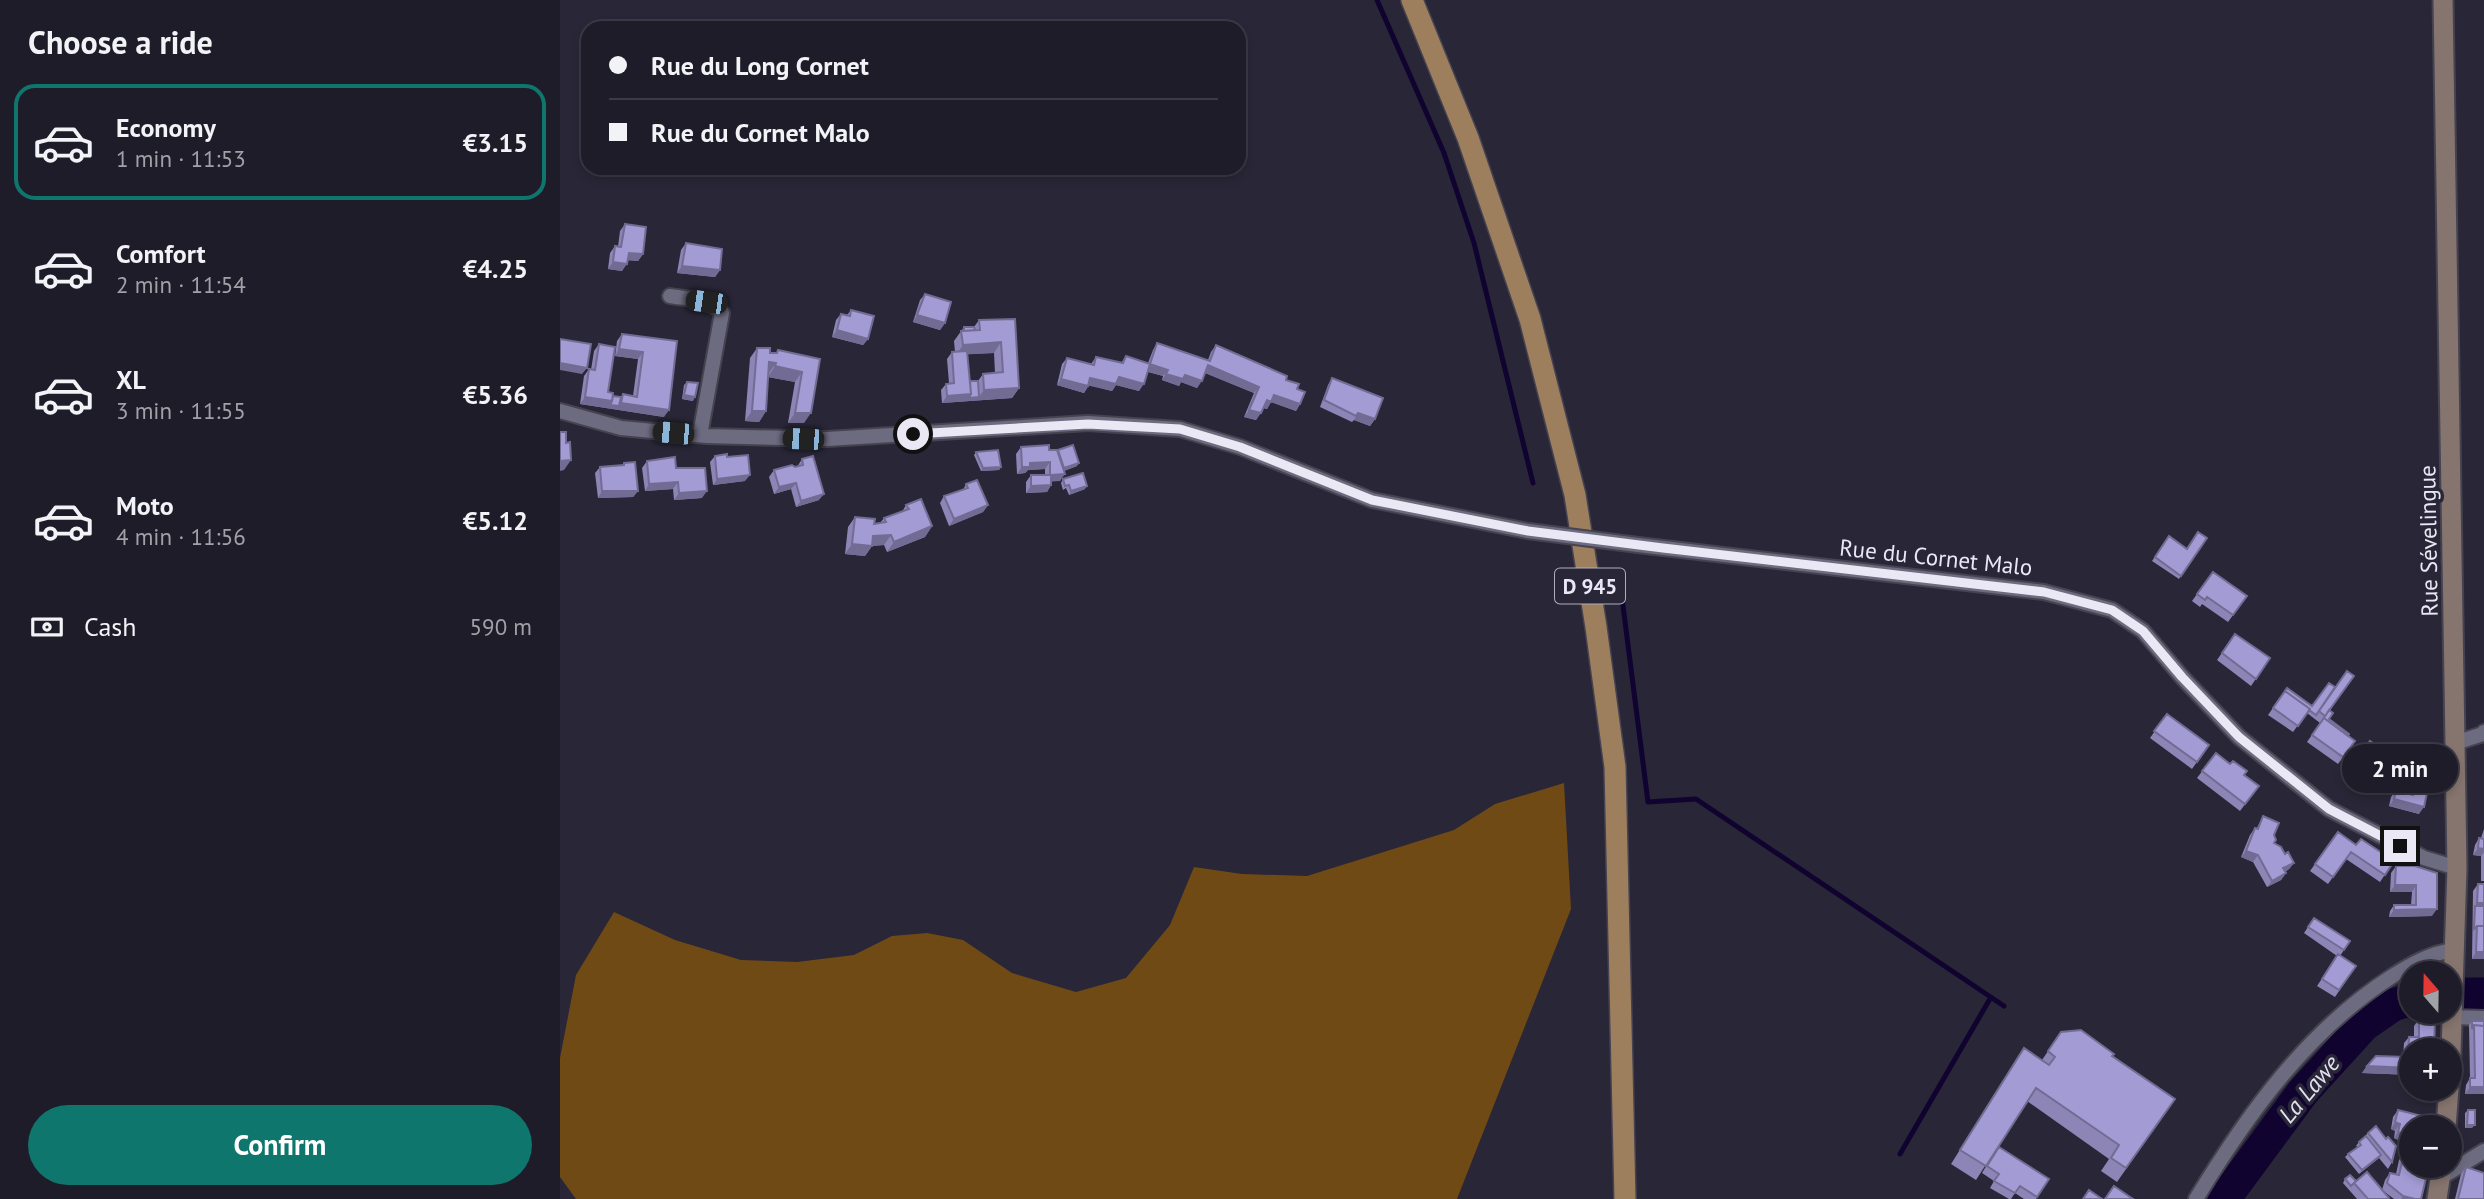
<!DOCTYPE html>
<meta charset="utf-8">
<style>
:root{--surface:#1f1c29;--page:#272531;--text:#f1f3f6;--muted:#a1a1a8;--line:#3c3a46;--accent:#0f766e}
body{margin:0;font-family:"PT Sans",sans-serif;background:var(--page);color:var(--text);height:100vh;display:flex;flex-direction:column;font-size:26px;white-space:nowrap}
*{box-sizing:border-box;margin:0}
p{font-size:23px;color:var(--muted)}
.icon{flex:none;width:38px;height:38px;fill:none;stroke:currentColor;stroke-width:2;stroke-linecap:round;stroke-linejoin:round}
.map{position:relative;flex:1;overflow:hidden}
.drawer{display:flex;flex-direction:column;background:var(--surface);width:560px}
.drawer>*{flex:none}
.banner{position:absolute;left:21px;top:21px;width:665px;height:154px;border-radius:21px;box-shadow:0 4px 10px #0003,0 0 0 2px var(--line);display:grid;align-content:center;height:154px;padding:0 28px;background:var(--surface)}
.needle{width:46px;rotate:340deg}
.buttons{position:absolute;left:1839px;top:961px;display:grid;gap:14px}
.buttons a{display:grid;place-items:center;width:63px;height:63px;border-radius:50%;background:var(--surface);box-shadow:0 4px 10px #0003,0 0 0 2px var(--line);font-size:35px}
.end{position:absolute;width:32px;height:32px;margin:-16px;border:9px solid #e9e8f4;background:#111;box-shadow:0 0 0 4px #111}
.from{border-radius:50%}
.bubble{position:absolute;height:49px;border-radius:24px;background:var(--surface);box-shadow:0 4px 10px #0003,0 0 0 2px var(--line);font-size:23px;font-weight:700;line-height:49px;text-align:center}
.car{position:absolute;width:21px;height:42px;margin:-21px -10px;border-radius:9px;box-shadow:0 0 5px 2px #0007;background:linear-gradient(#222 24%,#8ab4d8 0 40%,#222 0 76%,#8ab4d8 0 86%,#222 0)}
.banner b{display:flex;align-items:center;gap:24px;height:66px;font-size:26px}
.banner b+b{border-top:2px solid var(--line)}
.banner i{width:18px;height:18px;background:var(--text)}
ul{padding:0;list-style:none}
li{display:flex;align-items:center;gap:21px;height:116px;margin:0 14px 10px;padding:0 14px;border:4px solid transparent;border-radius:21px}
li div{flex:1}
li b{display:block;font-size:26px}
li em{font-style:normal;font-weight:700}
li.active{border-color:var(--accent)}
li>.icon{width:63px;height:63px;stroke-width:1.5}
h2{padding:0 28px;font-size:32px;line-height:84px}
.pay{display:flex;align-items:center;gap:18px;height:77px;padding:0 28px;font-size:26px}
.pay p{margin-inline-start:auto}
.action{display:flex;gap:14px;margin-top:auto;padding:14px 28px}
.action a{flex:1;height:80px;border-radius:42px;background:var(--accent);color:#fff;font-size:28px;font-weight:700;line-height:80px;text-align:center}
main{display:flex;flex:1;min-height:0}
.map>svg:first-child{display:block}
.forest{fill:#6f4a15}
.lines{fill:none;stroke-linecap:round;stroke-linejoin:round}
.stream{stroke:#11032f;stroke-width:5}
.river{stroke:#11032f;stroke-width:33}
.street-casing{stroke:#464351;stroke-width:18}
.secondary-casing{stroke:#464351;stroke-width:23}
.primary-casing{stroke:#464351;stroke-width:24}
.street{stroke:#6d6b7f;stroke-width:14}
.secondary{stroke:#86756e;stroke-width:19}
.primary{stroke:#9e7f5d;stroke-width:21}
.street-bridge-casing{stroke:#464351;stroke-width:18;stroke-linecap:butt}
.street-bridge{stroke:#6d6b7f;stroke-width:14}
.wall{fill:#8c85b6;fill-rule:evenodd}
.shaded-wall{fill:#726c94}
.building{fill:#a39bd4;stroke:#726c94;stroke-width:2}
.route{stroke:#e9e8f4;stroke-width:9}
.labels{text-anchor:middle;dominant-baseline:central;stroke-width:7;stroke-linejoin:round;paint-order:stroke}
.shield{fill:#292637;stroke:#afaebb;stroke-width:2}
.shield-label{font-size:21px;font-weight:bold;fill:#e9e8f4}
.street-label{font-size:23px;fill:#e9e8f4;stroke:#292637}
.water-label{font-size:24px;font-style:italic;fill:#e2e0f1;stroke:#292637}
</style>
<main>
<section class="drawer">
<h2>Choose a ride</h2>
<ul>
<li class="active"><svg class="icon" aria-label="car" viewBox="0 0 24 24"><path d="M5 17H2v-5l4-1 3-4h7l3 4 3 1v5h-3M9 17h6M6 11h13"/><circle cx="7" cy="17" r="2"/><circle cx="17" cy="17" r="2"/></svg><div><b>Economy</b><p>1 min · 11:53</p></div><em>€3.15</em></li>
<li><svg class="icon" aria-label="car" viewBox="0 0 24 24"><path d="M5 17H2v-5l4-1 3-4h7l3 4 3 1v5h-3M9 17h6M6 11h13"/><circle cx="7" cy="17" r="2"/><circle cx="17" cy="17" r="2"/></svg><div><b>Comfort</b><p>2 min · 11:54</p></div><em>€4.25</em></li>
<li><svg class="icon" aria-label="car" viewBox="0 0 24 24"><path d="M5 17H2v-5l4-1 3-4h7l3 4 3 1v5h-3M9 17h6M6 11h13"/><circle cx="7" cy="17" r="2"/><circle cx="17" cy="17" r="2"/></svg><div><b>XL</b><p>3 min · 11:55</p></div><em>€5.36</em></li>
<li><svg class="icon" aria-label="car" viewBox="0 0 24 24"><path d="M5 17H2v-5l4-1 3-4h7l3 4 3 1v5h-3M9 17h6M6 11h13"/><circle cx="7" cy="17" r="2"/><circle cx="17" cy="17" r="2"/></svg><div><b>Moto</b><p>4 min · 11:56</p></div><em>€5.12</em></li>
</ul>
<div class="pay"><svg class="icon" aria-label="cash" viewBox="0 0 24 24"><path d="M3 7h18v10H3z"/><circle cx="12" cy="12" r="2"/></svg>Cash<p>590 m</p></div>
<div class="action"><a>Confirm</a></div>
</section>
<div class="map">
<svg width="1924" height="1199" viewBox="0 0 1924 1199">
<rect width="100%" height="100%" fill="#292637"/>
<!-- forest -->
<path class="forest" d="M1004 783 1011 909 897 1199H16L0 1177V1058L16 975 54 912 115 940 181 960 237 962 294 955 332 936 367 933 403 940 452 973 516 992 566 978 610 925 634 867 682 874 747 876 894 830 935 804Z"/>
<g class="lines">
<!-- stream -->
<path class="stream" d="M817 0 884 153 914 243 973 483
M1061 590 1088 802 1136 799 1444 1006
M1340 1154 1431 997"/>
<!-- river -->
<path class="river" d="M1890 994H1924
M1664 1199 1743 1092 1804 1025 1833 1005 1852 999"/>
<!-- street casing -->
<g class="street-casing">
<path id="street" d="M110 296C127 299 151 298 162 313L140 435
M0 411 61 428 147 436 267 439 528 423 620 429 680 447 812 500 968 531
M1078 545 1484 592 1552 610 1583 631 1622 677 1679 737 1769 809 1864 858 1897 868
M1895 743 1923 734 1924 732
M1892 1017 1924 1018
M1880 1178 1924 1151
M1636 1199C1687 1115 1747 1031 1831 977 1851 964 1871 953 1894 950"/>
</g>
<!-- secondary casing -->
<g class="secondary-casing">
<path id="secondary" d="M1883 0 1897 868 1890 1082
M1886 1127 1889 1088
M1877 1199 1882 1166"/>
</g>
<!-- primary casing -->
<g class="primary-casing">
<path id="primary" d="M852 0 908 138 970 319 1015 495 1036 627 1055 767 1065 1199"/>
</g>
<!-- street -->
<use href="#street" class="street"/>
<!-- secondary -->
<use href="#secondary" class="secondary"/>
<!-- primary -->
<use href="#primary" class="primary"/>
<!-- street-bridge casing -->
<g class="street-bridge-casing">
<path id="street-bridge" d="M968 531 1078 545"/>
</g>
<!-- street-bridge -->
<use href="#street-bridge" class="street-bridge"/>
</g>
<!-- wall -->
<path class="wall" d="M65 224 83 254 78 261 68 260 62 271 48 269 50 253 55 246 58 247 60 231Z
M126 243 160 270 155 277 117 273 121 250Z
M365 294 385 323 380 330 353 322 360 300Z
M291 310 308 339 303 345 272 337 276 320 281 314 287 315Z
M455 319 459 388 452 398 382 403 381 390 386 384 389 383 387 359 392 352H395L394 341 404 327H414L419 320ZM434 353 435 373 423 374 418 381H410L407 354Z
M62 334 117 341 104 417 20 404 24 376 29 369 31 370 34 351 39 344 48 392 53 396 61 397 63 394 73 396 78 359 55 356 57 341Z
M597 343 648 360 651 352 656 345 726 380 737 389 740 404 736 411 711 402 707 409 703 408 696 420 684 417 694 393 645 373 637 388 621 382 619 386 602 380 603 376 588 372 579 391 556 385 552 391 529 385 524 393 497 385 502 364 507 358 531 364 536 357 561 363 566 356 588 363 593 350Z
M197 348 210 353H216L218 350 260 359 244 423H228L235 382 208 377 206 411 199 422 185 421 190 358Z
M772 378 815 419 810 426 794 420 792 422 760 407 768 385Z
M127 382 133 401 122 399 124 385Z
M461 447 489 450 517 466 504 471 500 481H491V485L487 492 466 493V482L471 475H485V469L468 470 465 473 457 474 456 454Z
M416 452 441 467 439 470 421 471 414 455Z
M155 456 167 457 185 481 153 485 150 462Z
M242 459 259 500 236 507 231 489 214 494 209 477 214 470 237 467Z
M87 461 116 468 142 498 114 500 113 489 85 491 82 468Z
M64 463 78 491 73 497 38 498 35 473 40 467 62 465Z
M503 479 525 489 509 495 506 488 503 490 501 483Z
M406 484 428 505 423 512 389 526 380 503 384 496 403 490Z
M346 505 372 526 365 537 327 552 324 545 312 546 305 556 285 554 288 527 295 517 314 524 320 523 324 518 342 512Z
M1609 536 1627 549 1647 538 1619 579 1592 561Z
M1653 572 1687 596 1668 622 1642 604 1640 607 1632 601Z
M1675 634 1710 658 1691 686 1657 660Z
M1727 688 1752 706 1769 710V719L1795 741 1778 764 1747 742 1760 723 1747 713 1733 732 1708 715Z
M1607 714 1649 745 1632 769 1590 738Z
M1810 741 1835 758 1816 784 1801 773 1799 776 1790 770Z
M1656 753 1699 786 1680 811 1637 778Z
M1841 772 1870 779 1859 814 1829 806 1831 797 1836 790 1850 794V790L1834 786 1836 778Z
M1703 816 1714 835 1715 843 1734 863 1729 869 1725 872 1726 873 1721 880 1707 887 1693 862 1681 857 1690 835 1695 828H1697Z
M1924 829V881H1921V856L1913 855 1915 845 1919 838H1921Z
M1778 832 1796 845 1834 861 1820 882 1786 859 1768 884 1750 871Z
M1836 866H1855L1872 916 1829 917 1830 911 1834 905H1851L1852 892H1830L1831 873Z
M1918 884 1924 959H1912L1913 891Z
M1754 918 1790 941 1780 956 1796 966 1775 997 1757 986 1777 956 1744 933Z
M1875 1018 1852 1075 1802 1073 1807 1066 1843 1057 1844 1043 1849 1037H1854V1026L1859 1019Z
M1912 1021H1924V1094H1905L1906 1085 1910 1078 1909 1025Z
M1501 1032 1552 1056 1615 1099 1557 1182 1541 1171 1549 1159 1467 1101 1416 1180 1391 1164 1464 1048 1482 1060Z
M1838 1110 1874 1119 1861 1199H1834L1822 1190 1825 1180 1830 1173 1836 1174 1839 1160 1842 1156 1840 1155 1843 1142 1834 1138 1835 1131 1831 1129 1833 1117Z
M1908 1110 1912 1128H1905V1113Z
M1808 1133 1832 1162 1828 1169 1819 1158 1799 1174 1785 1157 1788 1154 1798 1147 1796 1146 1799 1142Z
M1434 1153 1489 1179 1476 1199H1464L1455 1193 1451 1199H1449L1430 1188 1434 1181 1422 1173Z
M1906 1167 1924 1199H1895L1901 1174Z
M1785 1179 1796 1181 1828 1199H1797L1783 1183Z"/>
<!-- shaded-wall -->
<path class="shaded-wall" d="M69 253 83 254 78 261 64 260Z
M53 262 67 264 62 271 48 269Z
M122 266 160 270 155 277 117 273Z
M357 315 385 323 380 330 353 322Z
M277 330 308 339 303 345 272 337Z
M441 342 434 353 396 355 403 345Z
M59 349 83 352 78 359 55 356Z
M209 362 216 363 209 373Z
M0 363 27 368 22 374 0 370Z
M590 364 608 370 603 376 586 371Z
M648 365 699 387 694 393 643 372Z
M215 366 242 372 235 382 208 377Z
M606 374 625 375 642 381 637 388 621 382 619 386 602 380Z
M559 377 584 384 579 391 556 385 552 391 526 385 530 378Z
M501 379 528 386 524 393 497 385Z
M459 388 452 398 382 403 387 396 411 394 419 397 424 390Z
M124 395 135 397 133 401 122 399Z
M714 395 740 404 736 411 711 402 707 409 702 407 707 400Z
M25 397 52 401 59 406 61 403 109 410 104 417 20 404Z
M689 410 701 413 696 420 684 417Z
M192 411H206L199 422 185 421Z
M235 413H251L244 423H228Z
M798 413 815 419 810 426 794 420Z
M11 460 4 470 0 471V461Z
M490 462 485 469 468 470 465 473 457 474 462 467 470 463Z
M519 463 517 466 501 472 504 468Z
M441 467 439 470 421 471 423 468Z
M505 474 500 481 485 482 490 475Z
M190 475 185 481 153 485 157 479Z
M118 482 113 489 85 491 89 484Z
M236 483 231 489 214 494 219 487Z
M491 485 487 492 466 493 471 486Z
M527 486 525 489 509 495 511 491Z
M42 491H78L73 497 38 498Z
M147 491 142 498 114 500 119 493Z
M264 494 259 500 236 507 241 501Z
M428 505 423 512 389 526 394 519Z
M372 526 365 537 327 552 334 542Z
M331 535 324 545 311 546H312L305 556 285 554 292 544 313 536Z
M1839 779 1855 783 1850 790 1834 786Z
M1834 799 1864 807 1859 814 1829 806Z
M1918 848 1924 849V852L1921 856 1913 855Z
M1686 851 1698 855 1693 862 1681 857Z
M1734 863 1729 869 1718 875 1723 868Z
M1726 873 1721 880 1707 887 1712 881Z
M1835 885H1856L1852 892H1830Z
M1917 903H1924V910L1915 906 1913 909Z
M1877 909 1872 916 1829 917 1834 910Z
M1916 952H1924V959H1912Z
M1807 1066 1852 1068V1075L1802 1073Z
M1910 1087H1924V1094H1905Z
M1835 1122 1840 1124 1835 1131 1831 1129Z
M1907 1125H1915L1912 1128H1905Z
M1838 1132 1848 1135 1843 1142 1834 1138Z
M1821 1155 1819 1158 1799 1174 1802 1170Z
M1843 1196 1855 1199H1841Z"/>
<!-- building -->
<path class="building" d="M65 224 86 227 83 254 69 253 67 264 53 262 55 246 61 247Z
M126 243 162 249 160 270 122 266Z
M365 294 391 302 385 323 357 315Z
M291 310 314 316 308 339 277 330 281 314 290 316Z
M455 319 459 388 424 390 423 374 443 372 441 342 403 345 401 331 420 330 419 320Z
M404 327H414L415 330 404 331Z
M62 334 117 341 109 410 61 403 63 394 77 397 83 352 59 349Z
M0 339 31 344 27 368 0 363Z
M597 343 650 361 656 345 727 376 726 380 739 384 737 389 745 392 740 404 714 395 711 402 707 400 701 413 689 410 699 387 648 365 642 381 625 375 623 379 606 374 608 370 590 364 584 384 559 377 556 384 530 378 528 386 501 379 507 358 534 365 536 357 563 363 566 356 590 364Z
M39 344 55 347 48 392 53 393 52 401 25 397 29 369 35 370Z
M197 348H210V353H217L218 350 260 359 251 413H235L242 372 215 366 216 363 209 362 206 411H192Z
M407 351 411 394 387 396 386 384 394 383 392 352Z
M772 378 823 398 815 419 798 413 796 416 764 400Z
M410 381H418L419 397 409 398 411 394Z
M127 382 138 383 135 397 124 395Z
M53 396 61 397 59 406 50 405 52 401Z
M0 432H6V443L10 442 11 460 0 461Z
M489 445V450H497L505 474 490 475V462L470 463V467H462L461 447Z
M513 445 519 463 504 468 498 450Z
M438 450 441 467 423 468 416 452Z
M167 454V457L188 455 190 475 157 479 155 456Z
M253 456 264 494 241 501 236 483 219 487 214 470 232 465 235 467 243 465 242 459Z
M115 457 116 468H145L147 491 119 493 118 482 89 484 87 461Z
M75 462 78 491H42L40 467 64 465V463Z
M523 473 527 486 511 491 509 485 505 486 503 479Z
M471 475H491V485L471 486Z
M417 480 428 505 394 519 384 496 408 488 406 484Z
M361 499 372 526 334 542 331 535 313 536 312 546 292 544 295 517 315 519 314 524 326 522 324 518 349 509 346 505Z
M1638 532 1647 538 1621 576 1595 557 1609 536 1627 549Z
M1653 572 1687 596 1673 615 1647 597 1645 600 1637 594Z
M1675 634 1710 658 1696 679 1662 653Z
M1787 671 1794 676 1765 716 1759 711Z
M1769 683 1775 687 1756 715 1749 710 1748 712 1750 709 1725 691 1723 694 1727 688 1752 706Z
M1725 691 1750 709 1738 726 1713 708Z
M1769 710 1773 713 1769 719 1789 734 1788 736 1764 718Z
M1607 714 1649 745 1637 762 1594 731Z
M1764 718 1795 741 1783 757 1752 735Z
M1810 741 1835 758 1821 778 1805 766 1803 769 1795 763Z
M1656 753 1670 764 1673 761 1687 771 1684 775 1699 786 1685 804 1642 771Z
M1841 772 1870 779 1864 807 1834 799 1836 790 1853 795 1855 783 1839 779Z
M1703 816 1719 823 1714 835 1716 840 1714 843 1721 847 1725 854 1728 852 1734 863 1723 868 1726 873 1712 881 1698 855 1686 851 1695 828 1698 829Z
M1778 832 1796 845 1801 839 1834 861 1825 875 1791 852 1773 877 1755 864Z
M1919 838 1924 839V838V849L1918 848Z
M1836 866H1855L1877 873V909L1834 910V905H1856V885H1835Z
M1918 884H1924V903H1917Z
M1915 906H1924V926H1917L1914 929Z
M1754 918 1790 941 1784 950 1748 927Z
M1917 926H1924V952H1916Z
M1778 954 1796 966 1779 990 1762 979Z
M1875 1018 1874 1050H1852V1068L1807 1066 1816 1056 1848 1057 1849 1037H1859V1019Z
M1912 1021H1924V1026L1914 1025 1912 1029Z
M1914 1025 1924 1026V1087H1910V1078H1915Z
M1521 1030 1554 1054 1552 1056 1615 1099 1566 1168 1551 1158 1559 1145 1476 1088 1426 1166 1400 1150 1464 1048 1489 1065 1495 1057 1488 1051 1501 1032Z
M1838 1110 1874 1119V1127H1852V1166H1869L1861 1199H1855L1843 1196 1827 1183 1830 1173 1839 1175 1844 1153 1851 1155V1151L1845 1148 1848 1135 1838 1132 1840 1124 1835 1122Z
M1908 1110H1915V1125H1907Z
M1816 1126 1826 1139 1828 1137 1836 1146 1832 1162 1808 1133Z
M1806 1136 1821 1155 1802 1170 1788 1154 1801 1145 1799 1142Z
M1439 1147 1489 1179 1477 1197 1460 1186 1455 1193 1434 1181 1439 1174 1427 1166Z
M1906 1167 1924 1173V1199H1898Z
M1807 1172 1829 1198 1828 1199H1808L1794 1183Z
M1790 1175 1796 1181 1791 1186 1785 1179Z
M1554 1186 1573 1199H1545Z
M1529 1190 1542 1199H1523Z"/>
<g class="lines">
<!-- route -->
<path class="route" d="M353 434 528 424 620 429 680 447 812 500 968 531 1103 548 1484 592 1552 610 1583 631 1622 677 1679 737 1769 809 1840 846"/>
</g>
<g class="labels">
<!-- shield labels -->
<rect class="shield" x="995" y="568.5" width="70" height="35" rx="5"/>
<g class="shield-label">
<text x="1030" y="586">D 945</text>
</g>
<!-- street labels -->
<g class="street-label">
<text transform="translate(1868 541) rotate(-91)">Rue Sévelingue</text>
<text transform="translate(1376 557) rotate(6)">Rue du Cornet Malo</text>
</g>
<!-- water labels -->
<g class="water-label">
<text transform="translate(1749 1089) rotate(-50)">La Lawe</text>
</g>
</g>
</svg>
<div class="buttons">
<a><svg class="needle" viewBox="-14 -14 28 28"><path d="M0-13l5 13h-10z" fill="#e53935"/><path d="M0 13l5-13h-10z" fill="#a1a1a8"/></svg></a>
<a>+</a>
<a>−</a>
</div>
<i class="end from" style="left:353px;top:434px"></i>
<i class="end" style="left:1840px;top:846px"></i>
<div class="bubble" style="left:1782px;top:744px;width:116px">2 min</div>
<i class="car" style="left:146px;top:302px;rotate:278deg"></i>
<i class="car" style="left:113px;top:433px;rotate:275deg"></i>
<i class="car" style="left:243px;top:439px;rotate:272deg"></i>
<div class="banner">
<b><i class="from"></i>Rue du Long Cornet</b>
<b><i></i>Rue du Cornet Malo</b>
</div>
</div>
</main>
